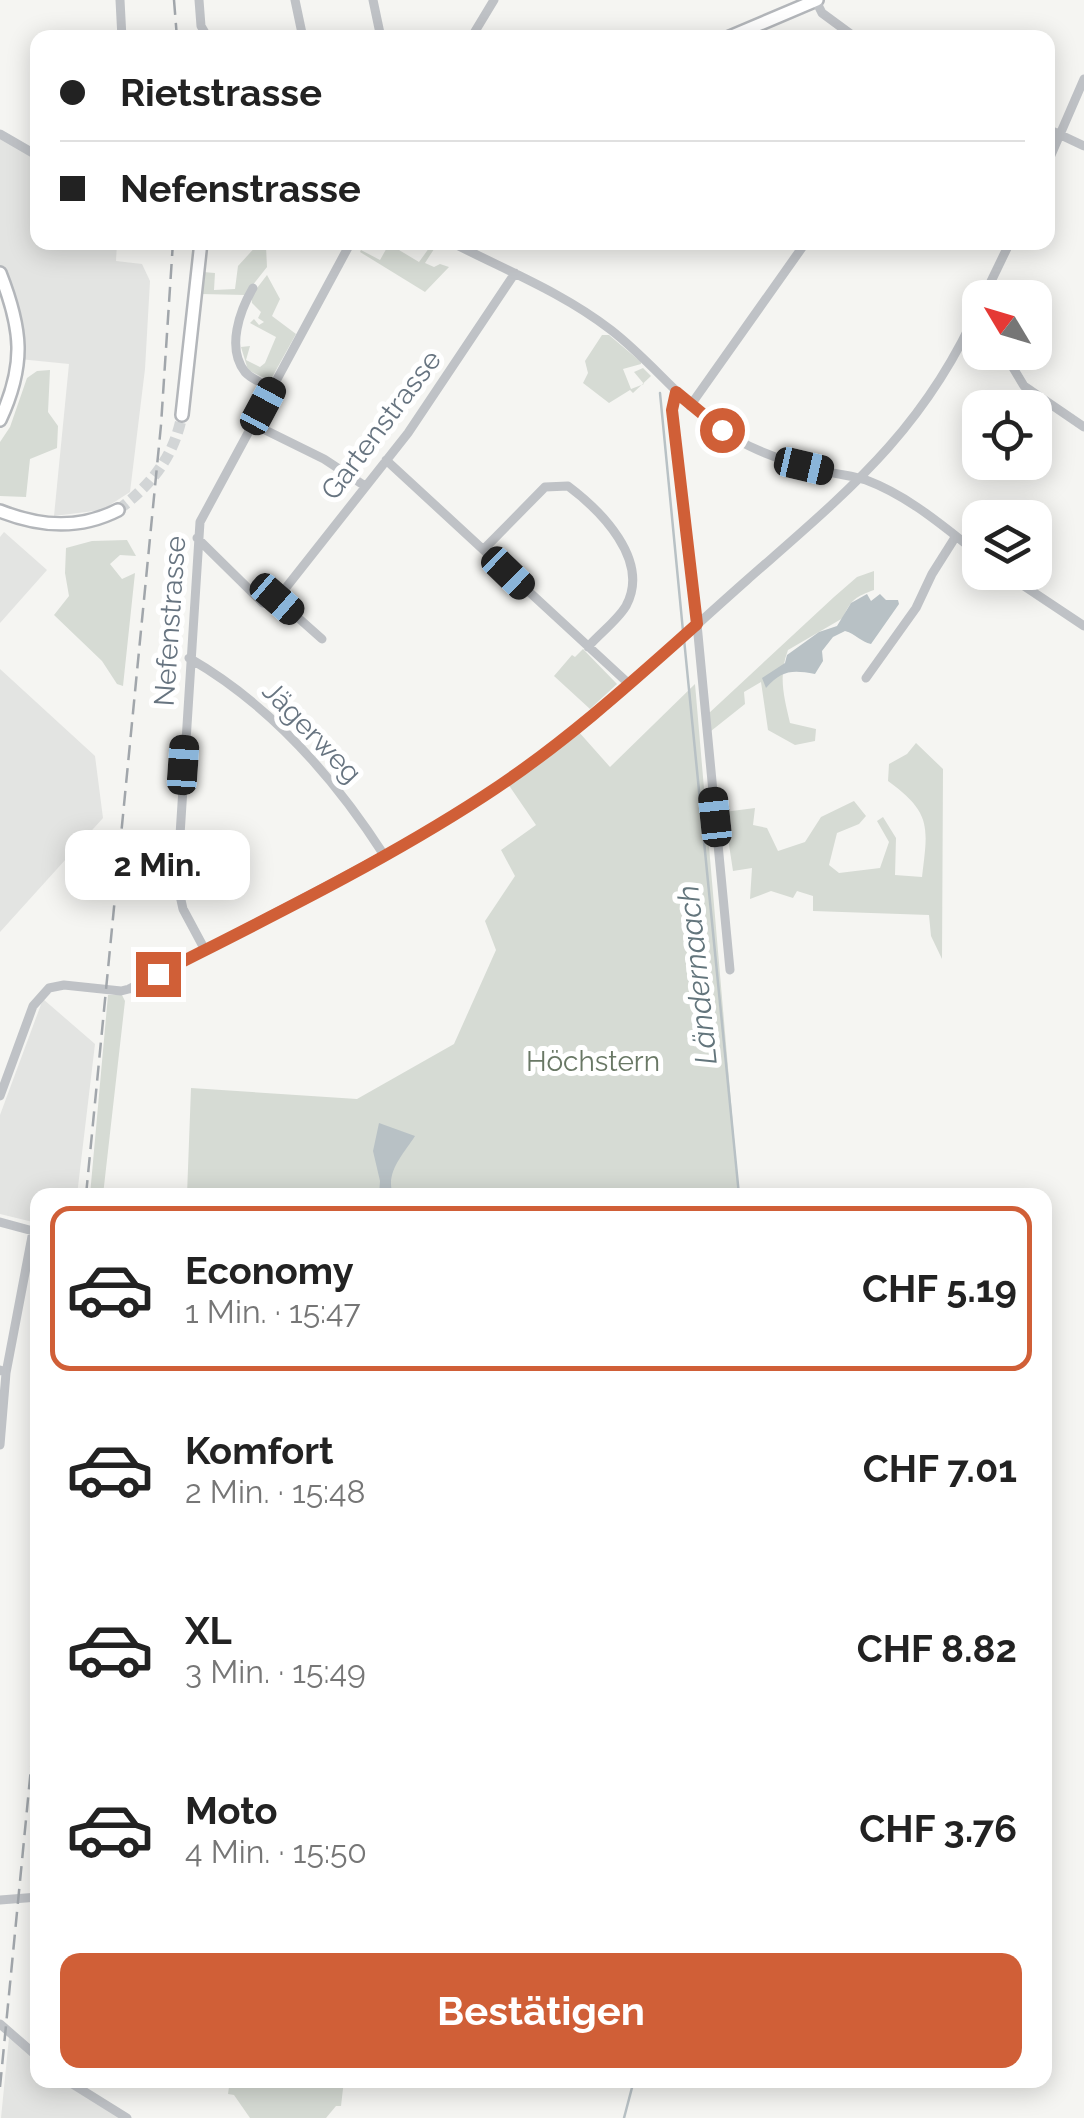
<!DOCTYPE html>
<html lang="de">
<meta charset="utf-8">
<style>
:root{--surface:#fff;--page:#f6f6f6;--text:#222;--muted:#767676;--line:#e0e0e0;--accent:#d05f37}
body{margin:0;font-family:Raleway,sans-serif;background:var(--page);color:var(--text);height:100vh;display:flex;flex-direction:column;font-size:38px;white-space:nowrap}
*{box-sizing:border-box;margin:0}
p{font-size:32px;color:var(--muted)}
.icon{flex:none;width:55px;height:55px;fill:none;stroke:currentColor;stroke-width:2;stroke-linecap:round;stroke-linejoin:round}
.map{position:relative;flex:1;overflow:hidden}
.panel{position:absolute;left:30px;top:1188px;width:1022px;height:900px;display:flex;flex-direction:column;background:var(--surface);border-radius:20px;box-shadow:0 5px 25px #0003}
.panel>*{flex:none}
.banner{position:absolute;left:30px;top:30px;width:1025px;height:220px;border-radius:20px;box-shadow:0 5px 25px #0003;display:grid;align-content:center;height:220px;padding:0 30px;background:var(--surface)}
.needle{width:65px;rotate:308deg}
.controls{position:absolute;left:962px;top:280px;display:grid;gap:20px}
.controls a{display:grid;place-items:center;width:90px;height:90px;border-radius:20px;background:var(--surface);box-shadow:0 5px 25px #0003;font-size:50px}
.end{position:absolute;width:45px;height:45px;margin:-22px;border:12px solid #d05f37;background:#fff;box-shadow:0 0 0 5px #fff}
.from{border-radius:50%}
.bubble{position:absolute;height:70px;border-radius:20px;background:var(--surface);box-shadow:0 5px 25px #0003;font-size:32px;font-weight:700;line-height:70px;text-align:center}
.car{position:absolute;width:30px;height:60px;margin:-30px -15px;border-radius:12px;box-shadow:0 0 8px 2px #0007;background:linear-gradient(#222 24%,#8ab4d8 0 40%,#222 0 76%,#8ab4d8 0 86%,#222 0)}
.banner b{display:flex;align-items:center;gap:35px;height:95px;font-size:38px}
.banner b+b{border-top:2px solid var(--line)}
.banner i{width:25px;height:25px;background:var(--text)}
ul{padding:18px 0 0;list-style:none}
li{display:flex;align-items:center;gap:30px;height:165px;margin:0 20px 15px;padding:0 10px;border:5px solid transparent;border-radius:20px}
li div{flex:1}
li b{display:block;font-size:38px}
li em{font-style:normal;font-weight:700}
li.current{border-color:var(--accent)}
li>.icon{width:90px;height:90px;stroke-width:1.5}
.action{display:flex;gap:20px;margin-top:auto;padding:20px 30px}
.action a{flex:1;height:115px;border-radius:20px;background:var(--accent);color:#fff;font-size:40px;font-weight:700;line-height:115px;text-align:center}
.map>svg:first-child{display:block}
.built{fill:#e3e4e2}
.green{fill:#d6dbd4}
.water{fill:#b8c1c5}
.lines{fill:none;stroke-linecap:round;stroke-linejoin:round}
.stream{stroke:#b8c1c5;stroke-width:2.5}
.major-tunnel{stroke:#d2d5d6;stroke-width:11;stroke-dasharray:11 5.5;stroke-linecap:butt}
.major-casing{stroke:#b3b6ba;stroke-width:16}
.minor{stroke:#bfc2c6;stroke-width:9}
.major{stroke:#fff;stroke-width:11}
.rail{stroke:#a1a6ab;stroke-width:2.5;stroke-dasharray:15 8;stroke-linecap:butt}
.route{stroke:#d05f37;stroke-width:12}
.labels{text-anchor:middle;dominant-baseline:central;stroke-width:10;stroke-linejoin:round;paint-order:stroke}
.street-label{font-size:28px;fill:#677480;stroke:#fff}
.park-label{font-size:28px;fill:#697865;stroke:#fff}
.water-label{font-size:30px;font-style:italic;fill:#63757c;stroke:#fff}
</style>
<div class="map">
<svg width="1084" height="2118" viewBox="0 0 1084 2118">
<rect width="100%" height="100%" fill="#f5f5f2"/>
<!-- built -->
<path class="built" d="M0 134 37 156 38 242 117 243 116 261 142 264 150 281 145 369 130 492 102 510 54 516 69 364 19 359 0 273Z
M4 532 47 570 0 623V537Z
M0 669 95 756 103 818 0 932Z
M43 999 95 1044 77 1195H38L37 1223 0 1214V1115Z
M9 2037 37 2060 38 2080H64L124 2118H1Z"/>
<!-- green -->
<path class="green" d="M259 243 266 246 267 267 245 295 201 294 203 272 215 273 214 290 235 289 238 266Z
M389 244 419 262 432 244 436 246 425 263 434 267 440 264 449 267 425 292 360 252 361 250 380 260Z
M267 275 280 299 272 316 296 334 270 381 248 370 241 347 250 346 246 360 260 367 265 363 276 337 250 323 254 319 259 325 264 322 258 318 261 312 252 303 251 296Z
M602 335H609L641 362V364L623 369 631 389 644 384 634 372 643 368 651 376 633 393 630 390 609 403 583 383 588 373 585 361Z
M50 370 48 412 58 426 57 448 30 459 26 497 0 496V442L10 427 27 378 37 371Z
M127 540 136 556 120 555 110 564 122 579 135 573 123 686 117 684 102 661 54 615 69 596 65 573 66 548 92 541Z
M874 571V590C857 596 850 600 843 618L788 650C778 676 784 697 790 723L816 729 815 741 795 745 768 730 761 682 744 692 745 704 711 731 708 714 834 597 857 577Z
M583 649 617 684 590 709 554 676 572 655 575 657Z
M695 684 739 1195H187L191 1088 357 1099 454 1044 496 950 485 921 515 876 501 850 536 825 508 784 578 731 610 767Z
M916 743 943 769 942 959 931 936 929 915 813 911V896L797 891 793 898 771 891 750 899 752 868 733 871 724 812 755 808 753 825 767 828 778 851 805 842 821 817 854 801 866 816 859 824 837 833 829 865 839 873 880 868 889 842 877 821 883 817 896 838 895 875 922 877C928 827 932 813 888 781L889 764 907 754Z
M108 995H122L125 1001 103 1195H90Z
M230 2080H344L341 2106H336L326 2118H250L234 2095 228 2094Z"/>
<!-- water -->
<path class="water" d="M867 594 871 601 880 594 886 600H898L899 604 871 644C861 642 856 634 845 631L833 637 822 651 823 661 815 674C792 670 782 670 766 688L762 678 785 663 787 655 819 632 837 626 851 603Z
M379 1123 415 1136C403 1155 385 1172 393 1195H379L380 1181 373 1151Z"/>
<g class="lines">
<!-- stream -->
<path class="stream" d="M660 393 683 631
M684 639 739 1195
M624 2118 634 2080"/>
<!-- major-tunnel -->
<path class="major-tunnel" d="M118 510C151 485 174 457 182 415"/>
<!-- major casing -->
<g class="major-casing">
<path id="major" d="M727 38 817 0
M0 273C22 329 26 364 0 420
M182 415 201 242
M0 511C40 527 79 530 118 510"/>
</g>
<!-- minor -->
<path class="minor" d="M120 0 122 38
M199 0 201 26 208 38
M295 0 303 38
M373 0 381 38
M816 1 822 13 856 38
M471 38 494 0
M1048 129 1084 146
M0 134 38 156
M1048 162 1084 79
M451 242C505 270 562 292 611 330 655 364 687 410 736 439 765 456 796 465 829 472 841 475 854 476 866 480 909 496 944 527 980 555
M253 288C240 310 226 348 245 372 251 379 264 384 272 388
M983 298 1010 242
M965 339 980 348
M989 352 1012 366 1024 386 1084 427
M676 392 672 410 697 624 730 970
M690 406 806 242
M253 424 324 459 365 486
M386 460 628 683
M197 538 263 603 269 604 277 599 408 433 515 273
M484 549 545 487 568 486C600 510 651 560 626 606 617 621 599 634 588 647
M1003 572 1084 626
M277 599 322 639
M189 658C271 705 333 776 384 855
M866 678 916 608 932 574 956 536
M205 950 183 909 177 882 200 522 351 242
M0 1096 33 1006 49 988 64 985 121 991 129 989C248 926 369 868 483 797 579 737 663 654 747 580 847 492 925 430 980 304
M0 1222 33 1231 6 1373
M0 1370 6 1373 0 1445
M0 1900 38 1897
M0 2024 38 2057
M66 2080 127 2118"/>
<!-- major -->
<use href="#major" class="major"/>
<!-- rail -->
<path class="rail" d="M174 0 177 38
M86 1195 161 425 173 242
M0 2087 38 1696"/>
</g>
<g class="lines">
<!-- route -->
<path class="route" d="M158 974C268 918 381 863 484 796 560 747 630 684 697 624L672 410 676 392 722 430"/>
</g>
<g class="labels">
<!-- street labels -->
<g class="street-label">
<text transform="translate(381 425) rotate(-53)">Gartenstrasse</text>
<text transform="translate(170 621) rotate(-86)">Nefenstrasse</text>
<text transform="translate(312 732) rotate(46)">Jägerweg</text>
</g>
<!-- park labels -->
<g class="park-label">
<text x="593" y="1061">Höchstern</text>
</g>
<!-- water labels -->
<g class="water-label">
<text transform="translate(697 975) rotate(-96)">Ländernaach</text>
</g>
</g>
</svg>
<div class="controls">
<a><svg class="needle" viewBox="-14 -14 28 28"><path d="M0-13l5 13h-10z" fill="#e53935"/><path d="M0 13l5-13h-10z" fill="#767676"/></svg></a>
<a><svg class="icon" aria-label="locate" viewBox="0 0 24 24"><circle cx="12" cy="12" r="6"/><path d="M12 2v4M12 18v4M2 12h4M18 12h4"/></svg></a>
<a><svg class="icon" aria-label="layers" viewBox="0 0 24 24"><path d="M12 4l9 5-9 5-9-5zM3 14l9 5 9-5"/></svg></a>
</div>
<i class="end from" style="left:722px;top:430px"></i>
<i class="end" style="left:158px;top:974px"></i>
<div class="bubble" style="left:65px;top:830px;width:185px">2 Min.</div>
<i class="car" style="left:263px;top:406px;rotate:28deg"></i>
<i class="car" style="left:804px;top:466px;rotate:103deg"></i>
<i class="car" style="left:508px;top:573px;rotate:134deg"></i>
<i class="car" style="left:277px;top:599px;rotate:131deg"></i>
<i class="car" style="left:183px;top:765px;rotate:4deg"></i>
<i class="car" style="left:715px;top:817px;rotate:354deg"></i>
<div class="banner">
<b><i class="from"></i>Rietstrasse</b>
<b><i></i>Nefenstrasse</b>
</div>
<section class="panel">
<ul>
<li class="current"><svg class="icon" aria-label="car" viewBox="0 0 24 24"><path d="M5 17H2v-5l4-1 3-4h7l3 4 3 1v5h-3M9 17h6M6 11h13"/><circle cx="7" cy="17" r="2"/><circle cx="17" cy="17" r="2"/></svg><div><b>Economy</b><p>1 Min. · 15:47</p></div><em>CHF 5.19</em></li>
<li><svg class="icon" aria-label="car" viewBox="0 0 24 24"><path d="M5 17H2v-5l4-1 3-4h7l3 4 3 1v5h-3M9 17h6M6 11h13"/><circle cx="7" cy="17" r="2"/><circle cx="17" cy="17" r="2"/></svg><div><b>Komfort</b><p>2 Min. · 15:48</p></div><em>CHF 7.01</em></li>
<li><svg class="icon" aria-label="car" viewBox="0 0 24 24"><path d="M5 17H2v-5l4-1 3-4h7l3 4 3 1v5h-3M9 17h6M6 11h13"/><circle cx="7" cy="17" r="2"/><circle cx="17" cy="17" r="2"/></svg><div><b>XL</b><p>3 Min. · 15:49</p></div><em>CHF 8.82</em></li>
<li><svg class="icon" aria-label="car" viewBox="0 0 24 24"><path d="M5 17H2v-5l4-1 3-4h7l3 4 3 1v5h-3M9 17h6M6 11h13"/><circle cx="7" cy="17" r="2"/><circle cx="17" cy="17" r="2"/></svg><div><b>Moto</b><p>4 Min. · 15:50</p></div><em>CHF 3.76</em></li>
</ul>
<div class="action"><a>Bestätigen</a></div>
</section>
</div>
